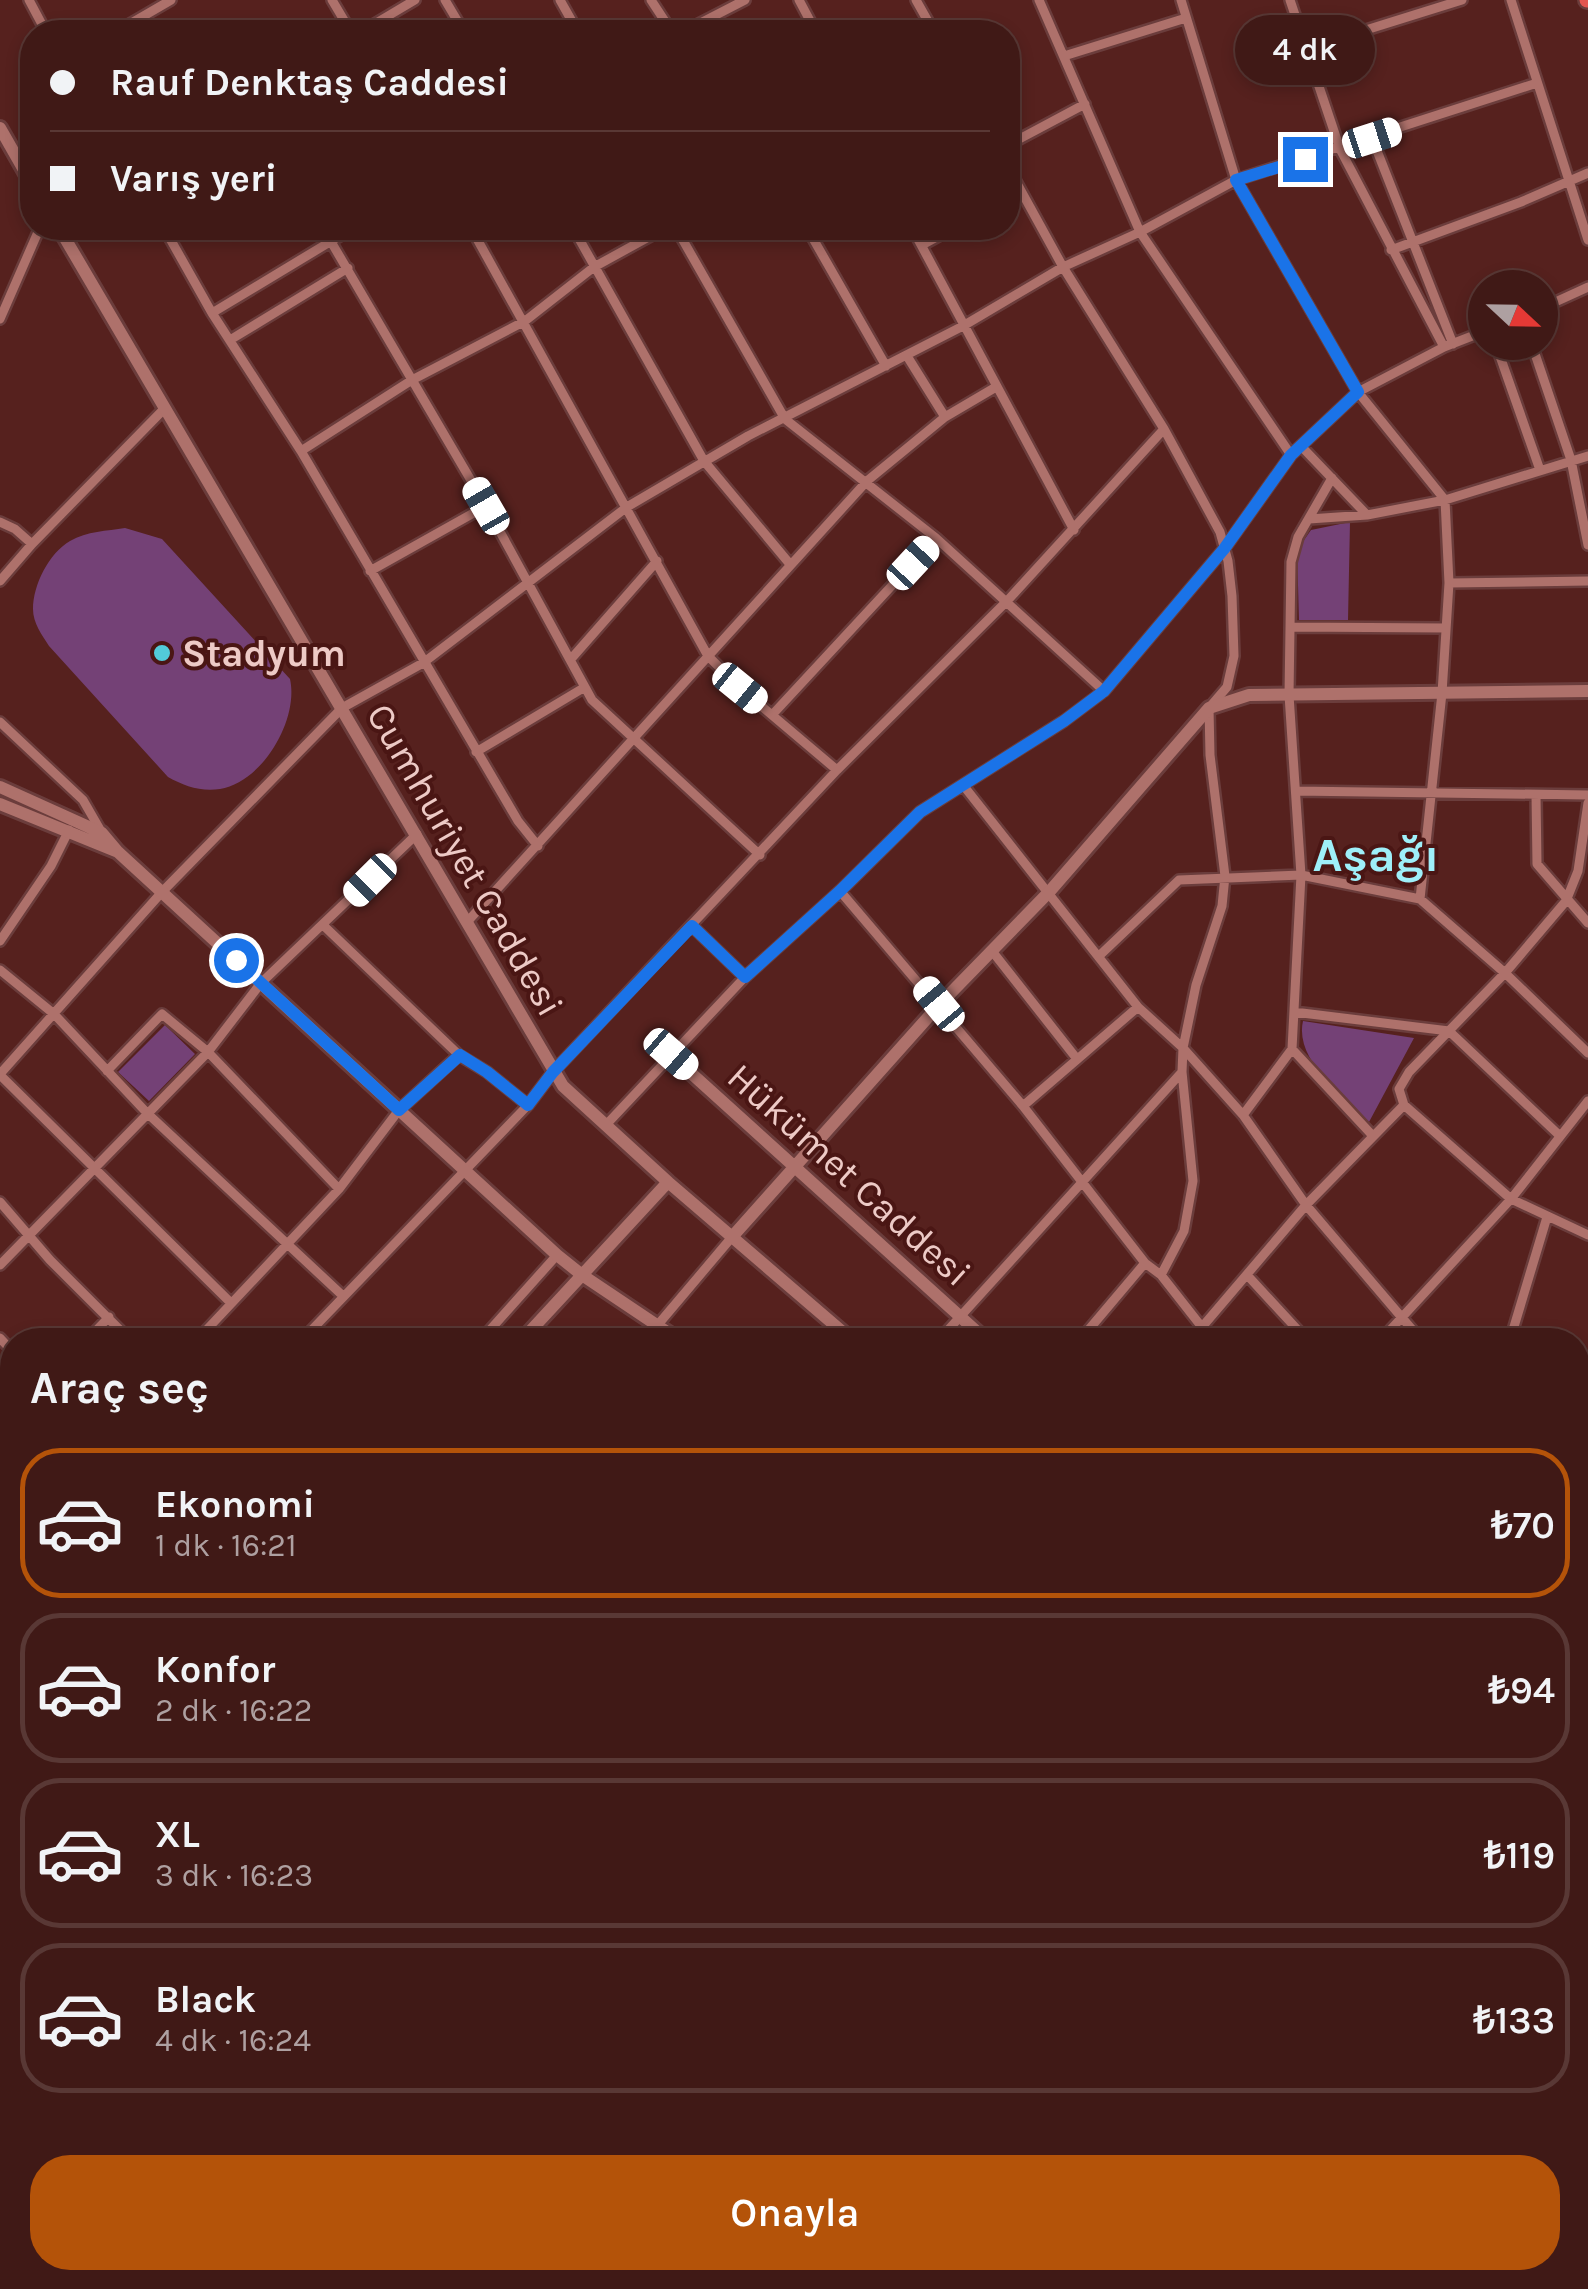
<!DOCTYPE html>
<html lang="tr">
<meta charset="utf-8">
<style>
:root{--surface:#401916;--page:#4b2623;--text:#f1f3f6;--muted:#aea0a1;--line:#593835;--accent:#b45309}
body{margin:0;font-family:Karla,sans-serif;background:var(--page);color:var(--text);height:100vh;display:flex;flex-direction:column;font-size:38px;white-space:nowrap}
*{box-sizing:border-box;margin:0}
p{font-size:32px;color:var(--muted)}
.icon{flex:none;width:55px;height:55px;fill:none;stroke:currentColor;stroke-width:2;stroke-linecap:round;stroke-linejoin:round}
.map{position:relative;flex:1;overflow:hidden}
.drawer{position:absolute;left:0px;top:1328px;width:1590px;height:962px;display:flex;flex-direction:column;background:var(--surface);border-radius:40px 40px 0 0;box-shadow:0 5px 15px #0003,0 0 0 2px var(--line)}
.drawer>*{flex:none}
.top-card{position:absolute;left:20px;top:20px;width:1000px;height:220px;border-radius:40px;box-shadow:0 5px 15px #0003,0 0 0 2px var(--line);display:grid;align-content:center;height:220px;padding:0 30px;background:var(--surface)}
.needle{width:65px;rotate:112deg}
.fabs{position:absolute;left:1468px;top:270px;display:grid;gap:20px}
.fabs a{display:grid;place-items:center;width:90px;height:90px;border-radius:50%;background:var(--surface);box-shadow:0 5px 15px #0003,0 0 0 2px var(--line);font-size:50px}
.end{position:absolute;width:45px;height:45px;margin:-22px;border:12px solid #1a73e8;background:#fff;box-shadow:0 0 0 5px #fff}
.from{border-radius:50%}
.bubble{position:absolute;height:70px;border-radius:35px;background:var(--surface);box-shadow:0 5px 15px #0003,0 0 0 2px var(--line);font-size:32px;font-weight:600;line-height:70px;text-align:center}
.car{position:absolute;width:30px;height:60px;margin:-30px -15px;border-radius:12px;box-shadow:0 0 8px 2px #0007;background:linear-gradient(#fff 24%,#345 0 40%,#fff 0 76%,#345 0 86%,#fff 0)}
.top-card b{display:flex;align-items:center;gap:35px;height:95px;font-size:38px}
.top-card b+b{border-top:2px solid var(--line)}
.top-card i{width:25px;height:25px;background:var(--text)}
ul{padding:0;list-style:none}
li{display:flex;align-items:center;gap:30px;height:150px;margin:0 20px 15px;padding:0 10px;border:5px solid var(--line);border-radius:40px}
li div{flex:1}
li b{display:block;font-size:38px}
li em{font-style:normal;font-weight:600}
li.on{border-color:var(--accent)}
li>.icon{width:90px;height:90px;stroke-width:1.5}
h2{padding:0 30px;font-size:45px;line-height:120px}
.action{display:flex;gap:20px;margin-top:auto;padding:20px 30px}
.action a{flex:1;height:115px;border-radius:40px;background:var(--accent);color:#fff;font-size:40px;font-weight:600;line-height:115px;text-align:center}
.map>svg:first-child{display:block}
.green{fill:#744176}
.lines{fill:none;stroke-linecap:round;stroke-linejoin:round}
.street-casing{stroke:#6b3d3c;stroke-width:14}
.secondary-casing{stroke:#6b3d3c;stroke-width:18}
.highway-casing{stroke:#6b3d3c;stroke-width:20}
.street{stroke:#ae716b;stroke-width:9}
.secondary{stroke:#ae716b;stroke-width:12}
.highway{stroke:#e2554f;stroke-width:15}
.route{stroke:#1a73e8;stroke-width:12}
.poi-dot{fill:#52cbd9;stroke:#4a1614;stroke-width:4}
.labels{text-anchor:middle;dominant-baseline:central;stroke-width:8;stroke-linejoin:round;paint-order:stroke}
.poi-label{font-size:38px;font-weight:bold;fill:#edcac6;stroke:#4a1614;text-anchor:start}
.street-label{font-size:38px;fill:#edcac6;stroke:#4a1614}
.district-label{font-size:48px;font-weight:bold;fill:#9eeff9;stroke:#4a1614}
</style>
<div class="map">
<svg width="1588" height="2289" viewBox="0 0 1588 2289">
<rect width="100%" height="100%" fill="#56211e"/>
<!-- green -->
<path class="green" d="M1350 522 1348 620H1299L1297 550 1311 530Z
M125 528 162 539 290 679C299 719 263 782 220 789 201 792 184 786 168 777L49 646C42 635 33 623 33 609 33 585 49 553 70 541 87 531 107 531 125 528Z
M1303 1021 1414 1038 1369 1122C1344 1097 1294 1060 1303 1021Z
M165 1025 195 1054 149 1101 118 1072Z"/>
<g class="lines">
<!-- street casing -->
<g class="street-casing">
<path id="street" d="M29 0 46 32
M332 0 351 32
M445 0 464 32
M560 0 578 32
M651 0 672 32
M799 0 816 32
M916 0 934 32
M1039 0 1140 232 1291 455
M1181 0 1236 180 1358 392 1445 500 1449 583 1442 693 1420 899
M1290 0 1340 149 1444 347
M1511 0 1588 240
M116 32 171 0
M361 32 415 0
M683 32 745 0
M1305 49 1462 0
M1064 56 1186 18
M1372 138 1453 344
M1008 145 1085 104
M1008 167 1063 267 1164 429 1220 532 1228 561 1232 596 1234 656 1227 687 1209 708 1210 755 1225 876 1222 906 1196 985 1183 1048 1182 1072 1193 1181 1184 1231 1161 1275
M164 228 212 313 301 451 518 821 538 846
M323 228 486 506 592 700 760 855
M471 228 708 656 740 688 837 770
M573 228 704 461 789 563
M676 228 785 419 936 538 1104 691
M807 228 886 366
M912 228 1074 530
M922 245 953 228
M1391 250 1521 202 1588 173
M1540 309 1588 287
M212 313 353 228
M0 319 38 232 48 228
M230 340 348 268
M1495 342 1540 470
M1531 342 1571 460 1588 545
M907 356 945 417
M1301 446 1367 515
M301 451 412 380 525 321 594 267 665 228
M1332 478 1298 537 1291 562 1289 695 1301 875 1292 1049 1373 1136
M1309 519 1367 515 1445 500 1588 456
M0 522 15 529 32 544
M370 571 486 506
M0 581 32 544 164 409
M1449 583 1588 581
M1290 627 1446 628
M571 659 657 561
M772 715 936 538
M0 722 83 800 102 833
M476 752 585 687
M963 785 1138 1007 1183 1048 1243 1115 1306 1205 1421 1340
M1296 791 1588 795
M1536 795 1537 864 1588 923
M1588 803 1578 871 1566 901 1505 973 1409 1072 1399 1089 1404 1105 1511 1199 1588 1235
M840 891 1023 1106 1145 1263 1161 1275 1212 1340
M468 921 867 481 945 417 996 387
M324 926 459 1055 487 1072 528 1105
M692 926 745 977
M0 941 51 866 69 830
M992 951 1077 1059
M1099 956 1179 880 1301 875 1420 899 1505 973 1588 1053
M0 970 54 1014 147 1113 342 1295
M1294 1012 1449 1031 1559 1135
M107 1071 162 1014 208 1052 339 1189
M0 1074 162 892 342 708 423 663 627 507 748 436 963 326 1063 267 1140 232 1236 180 1537 83
M0 1075 231 1303
M1023 1106 1138 1007
M1243 1115 1292 1049
M605 1126 745 977 840 891 920 812 1064 721 1104 691 1224 549 1291 455 1358 392 1444 347 1485 331
M0 1202 50 1260 130 1340
M0 1265 208 1052 261 983 417 834
M1248 1276 1307 1340
M0 1338 12 1351
M87 1340 109 1317
M197 1340 339 1189 399 1110 459 1055
M302 1340 528 1105 553 1072 837 770 1008 600 1164 429
M481 1340 557 1255
M645 1340 732 1237
M939 1340 1182 1072
M1080 1340 1145 1263
M1191 1340 1306 1205 1404 1105
M1381 1340 1511 1199 1588 1101
M1510 1340 1547 1217
M1578 1389 1588 1392
M0 1435 12 1421
M0 1538 12 1550
M1578 1548 1588 1523
M1578 1640 1588 1616
M1578 1756 1588 1772
M0 1852 12 1838
M1578 2045 1588 2059
M1578 2237 1588 2230
M980 2278 988 2289
M1129 2278 1134 2289
M1232 2278 1242 2289
M1154 2289 1172 2278
M1494 2289 1513 2278"/>
</g>
<!-- secondary casing -->
<g class="secondary-casing">
<path id="secondary" d="M0 128 32 184
M59 228 563 1086 668 1182 852 1340
M0 787 102 833 118 852 557 1255 582 1275 679 1340
M0 804 118 852
M671 1055 986 1340
M732 1237 939 1005 1050 891 1209 708 1249 695 1588 691
M522 1340 668 1182
M0 1890 12 1877
M1578 1902 1588 1888
M1578 1964 1588 1966
M1578 2122 1588 2113
M1352 2278 1358 2289
M1448 2278 1454 2289"/>
</g>
<!-- highway casing -->
<g class="highway-casing">
<path id="highway" d="M1587 0H1588"/>
</g>
<!-- street -->
<use href="#street" class="street"/>
<!-- secondary -->
<use href="#secondary" class="secondary"/>
<!-- highway -->
<use href="#highway" class="highway"/>
</g>
<g class="lines">
<!-- route -->
<path class="route" d="M236 960 399 1110 460 1055 487 1072 528 1105 553 1072 692 926 745 977 840 891 920 812 1064 721 1104 691 1224 549 1291 455 1358 392 1236 180 1305 159"/>
</g>
<!-- markers -->
<circle class="poi-dot" cx="162" cy="653" r="10"/>
<g class="labels">
<!-- poi labels -->
<g class="poi-label">
<text x="182" y="653">Stadyum</text>
</g>
<!-- street labels -->
<g class="street-label">
<text transform="translate(465 860) rotate(60)">Cumhuriyet Caddesi</text>
<text transform="translate(849 1175) rotate(42)">Hükümet Caddesi</text>
</g>
<!-- district labels -->
<g class="district-label">
<text x="1376" y="855">Aşağı</text>
</g>
</g>
</svg>
<div class="fabs">
<a><svg class="needle" viewBox="-14 -14 28 28"><path d="M0-13l5 13h-10z" fill="#e53935"/><path d="M0 13l5-13h-10z" fill="#aea0a1"/></svg></a>
</div>
<i class="end from" style="left:236px;top:960px"></i>
<i class="end" style="left:1305px;top:159px"></i>
<div class="bubble" style="left:1235px;top:15px;width:140px">4 dk</div>
<i class="car" style="left:1372px;top:138px;rotate:72deg"></i>
<i class="car" style="left:486px;top:506px;rotate:330deg"></i>
<i class="car" style="left:913px;top:563px;rotate:43deg"></i>
<i class="car" style="left:740px;top:688px;rotate:129deg"></i>
<i class="car" style="left:370px;top:880px;rotate:225deg"></i>
<i class="car" style="left:939px;top:1004px;rotate:320deg"></i>
<i class="car" style="left:671px;top:1054px;rotate:131deg"></i>
<div class="top-card">
<b><i class="from"></i>Rauf Denktaş Caddesi</b>
<b><i></i>Varış yeri</b>
</div>
<section class="drawer">
<h2>Araç seç</h2>
<ul>
<li class="on"><svg class="icon" aria-label="car" viewBox="0 0 24 24"><path d="M5 17H2v-5l4-1 3-4h7l3 4 3 1v5h-3M9 17h6M6 11h13"/><circle cx="7" cy="17" r="2"/><circle cx="17" cy="17" r="2"/></svg><div><b>Ekonomi</b><p>1 dk · 16:21</p></div><em>₺70</em></li>
<li><svg class="icon" aria-label="car" viewBox="0 0 24 24"><path d="M5 17H2v-5l4-1 3-4h7l3 4 3 1v5h-3M9 17h6M6 11h13"/><circle cx="7" cy="17" r="2"/><circle cx="17" cy="17" r="2"/></svg><div><b>Konfor</b><p>2 dk · 16:22</p></div><em>₺94</em></li>
<li><svg class="icon" aria-label="car" viewBox="0 0 24 24"><path d="M5 17H2v-5l4-1 3-4h7l3 4 3 1v5h-3M9 17h6M6 11h13"/><circle cx="7" cy="17" r="2"/><circle cx="17" cy="17" r="2"/></svg><div><b>XL</b><p>3 dk · 16:23</p></div><em>₺119</em></li>
<li><svg class="icon" aria-label="car" viewBox="0 0 24 24"><path d="M5 17H2v-5l4-1 3-4h7l3 4 3 1v5h-3M9 17h6M6 11h13"/><circle cx="7" cy="17" r="2"/><circle cx="17" cy="17" r="2"/></svg><div><b>Black</b><p>4 dk · 16:24</p></div><em>₺133</em></li>
</ul>
<div class="action"><a>Onayla</a></div>
</section>
</div>
